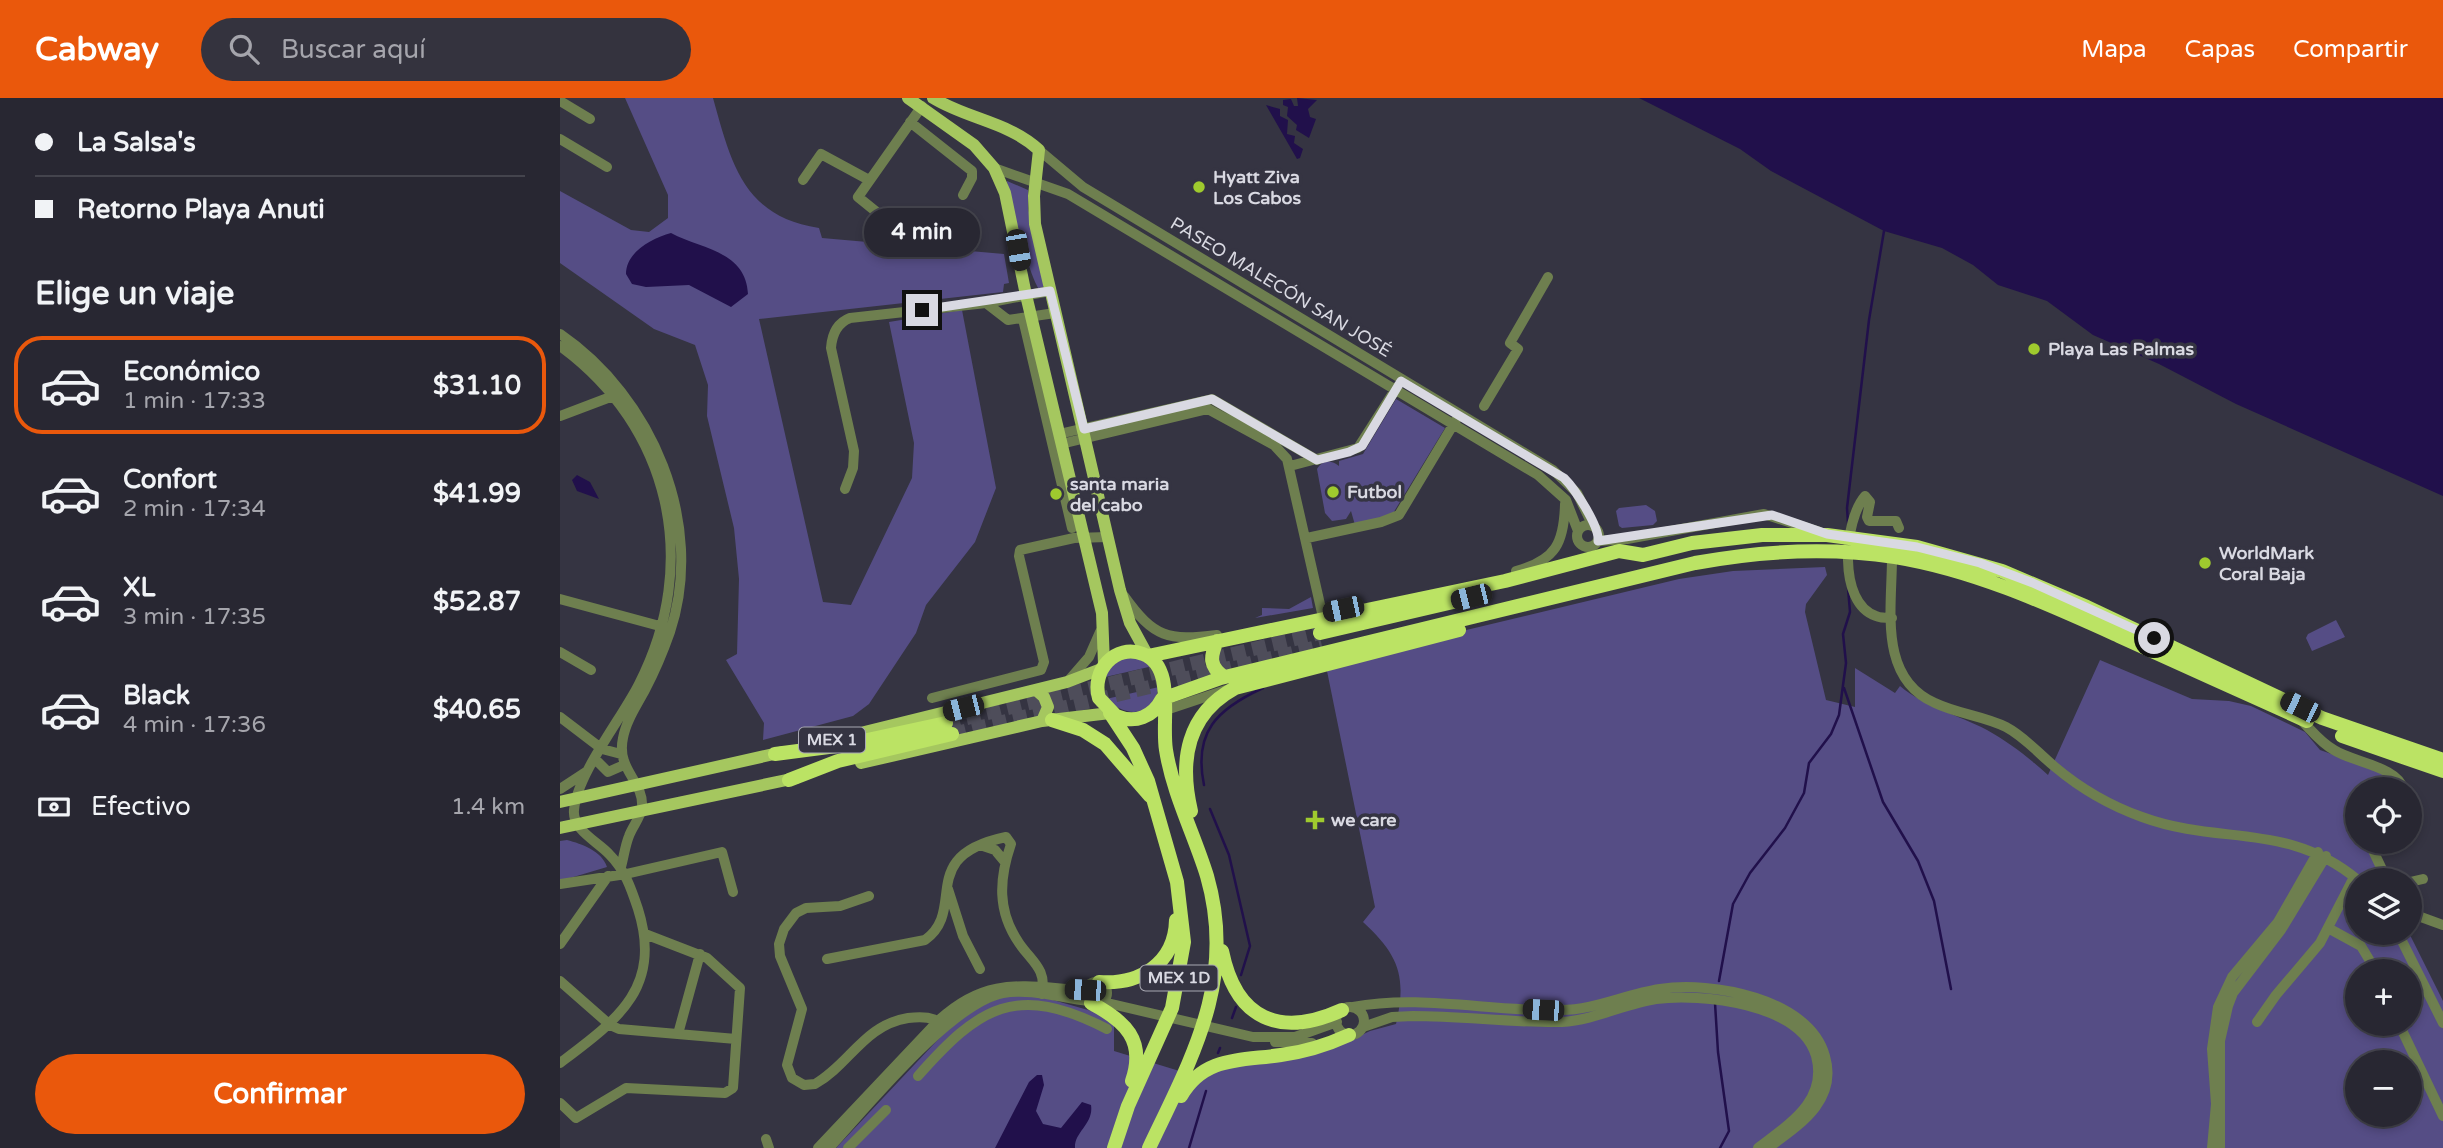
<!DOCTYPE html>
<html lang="es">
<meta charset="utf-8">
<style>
:root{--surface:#282732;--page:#34333e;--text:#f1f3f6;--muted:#a5a5ac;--line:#44444d;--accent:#ea580c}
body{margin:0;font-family:"Varela Round",sans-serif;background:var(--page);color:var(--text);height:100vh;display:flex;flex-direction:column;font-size:26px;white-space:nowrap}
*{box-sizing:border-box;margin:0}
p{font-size:23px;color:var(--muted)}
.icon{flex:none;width:38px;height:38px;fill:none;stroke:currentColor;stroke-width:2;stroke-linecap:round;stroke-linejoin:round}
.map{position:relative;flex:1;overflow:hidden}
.panel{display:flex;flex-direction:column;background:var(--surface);width:560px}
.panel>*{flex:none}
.guide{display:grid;align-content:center;height:154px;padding:0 35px;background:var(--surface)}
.controls{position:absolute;left:1785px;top:679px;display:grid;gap:14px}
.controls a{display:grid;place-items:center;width:77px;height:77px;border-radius:50%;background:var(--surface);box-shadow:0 4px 10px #0003,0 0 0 2px var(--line);font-size:35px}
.end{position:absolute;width:32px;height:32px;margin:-16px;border:9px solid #d9d9e2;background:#111;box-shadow:0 0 0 4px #111}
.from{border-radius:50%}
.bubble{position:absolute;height:49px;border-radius:24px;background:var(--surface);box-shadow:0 4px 10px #0003,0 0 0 2px var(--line);font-size:23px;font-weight:700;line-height:49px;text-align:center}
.car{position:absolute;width:21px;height:42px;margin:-21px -10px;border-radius:9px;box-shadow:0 0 5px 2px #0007;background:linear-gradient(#222 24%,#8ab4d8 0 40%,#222 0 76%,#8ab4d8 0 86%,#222 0)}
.guide b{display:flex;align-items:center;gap:24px;height:66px;font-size:26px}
.guide b+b{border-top:2px solid var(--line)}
.guide i{width:18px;height:18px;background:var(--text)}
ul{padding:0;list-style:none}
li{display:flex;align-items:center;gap:21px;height:98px;margin:0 14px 10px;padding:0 21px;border:4px solid transparent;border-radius:28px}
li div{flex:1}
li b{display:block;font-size:26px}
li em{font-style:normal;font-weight:700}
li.active{border-color:var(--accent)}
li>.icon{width:63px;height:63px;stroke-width:1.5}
h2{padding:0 35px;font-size:32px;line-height:84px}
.pay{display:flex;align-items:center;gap:18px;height:77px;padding:0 35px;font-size:26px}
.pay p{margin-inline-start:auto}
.cta{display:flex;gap:14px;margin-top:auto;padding:14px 35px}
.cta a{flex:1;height:80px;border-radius:42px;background:var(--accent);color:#fff;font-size:28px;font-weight:700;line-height:80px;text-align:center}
header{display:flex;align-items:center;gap:42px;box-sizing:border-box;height:98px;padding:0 35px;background:var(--accent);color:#fff}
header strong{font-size:33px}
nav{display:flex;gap:38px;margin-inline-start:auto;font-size:24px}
.search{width:490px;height:63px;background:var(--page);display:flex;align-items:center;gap:18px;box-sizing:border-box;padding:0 24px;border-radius:38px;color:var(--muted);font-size:26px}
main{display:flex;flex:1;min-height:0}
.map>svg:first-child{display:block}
.green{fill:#554d85;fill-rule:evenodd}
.water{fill:#21104b}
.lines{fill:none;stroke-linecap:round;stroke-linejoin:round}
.stream{stroke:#21104b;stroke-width:2.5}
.highway-tunnel{stroke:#4e4d5a;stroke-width:14;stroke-dasharray:14 7;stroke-linecap:butt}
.minor{stroke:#6e7f4f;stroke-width:10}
.major{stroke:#a5c75f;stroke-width:12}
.highway{stroke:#bbe364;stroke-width:14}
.route{stroke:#d9d9e2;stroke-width:9}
.poi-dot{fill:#9fca2e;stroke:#353442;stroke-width:2.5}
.labels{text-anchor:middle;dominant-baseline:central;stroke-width:7;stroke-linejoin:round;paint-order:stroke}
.shield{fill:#353442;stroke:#a8a8b2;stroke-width:2}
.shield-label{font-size:16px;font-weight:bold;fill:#d9d9e2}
.poi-label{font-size:18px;font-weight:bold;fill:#d9d9e2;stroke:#353442;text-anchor:start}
.street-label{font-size:18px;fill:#d9d9e2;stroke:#353442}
</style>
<header>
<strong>Cabway</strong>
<div class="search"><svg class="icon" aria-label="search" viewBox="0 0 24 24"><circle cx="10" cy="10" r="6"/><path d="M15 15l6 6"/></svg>Buscar aquí</div>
<nav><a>Mapa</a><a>Capas</a><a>Compartir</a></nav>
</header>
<main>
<section class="panel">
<div class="guide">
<b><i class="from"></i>La Salsa's</b>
<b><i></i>Retorno Playa Anuti</b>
</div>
<h2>Elige un viaje</h2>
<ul>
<li class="active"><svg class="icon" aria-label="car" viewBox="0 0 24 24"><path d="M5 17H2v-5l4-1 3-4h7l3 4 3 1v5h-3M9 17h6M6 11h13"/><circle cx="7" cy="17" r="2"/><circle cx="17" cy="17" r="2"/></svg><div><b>Económico</b><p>1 min · 17:33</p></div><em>$31.10</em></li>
<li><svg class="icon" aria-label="car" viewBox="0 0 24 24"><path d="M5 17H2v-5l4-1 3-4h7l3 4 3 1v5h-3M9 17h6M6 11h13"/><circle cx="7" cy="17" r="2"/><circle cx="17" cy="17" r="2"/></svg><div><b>Confort</b><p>2 min · 17:34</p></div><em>$41.99</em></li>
<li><svg class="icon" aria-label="car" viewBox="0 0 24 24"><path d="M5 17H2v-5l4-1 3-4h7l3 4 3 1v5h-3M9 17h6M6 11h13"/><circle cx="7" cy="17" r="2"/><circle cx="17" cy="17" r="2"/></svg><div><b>XL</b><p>3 min · 17:35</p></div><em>$52.87</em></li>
<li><svg class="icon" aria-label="car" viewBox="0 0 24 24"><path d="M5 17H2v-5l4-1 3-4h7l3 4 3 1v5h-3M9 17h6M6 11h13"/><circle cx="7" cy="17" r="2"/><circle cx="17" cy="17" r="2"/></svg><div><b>Black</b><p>4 min · 17:36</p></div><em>$40.65</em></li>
</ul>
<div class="pay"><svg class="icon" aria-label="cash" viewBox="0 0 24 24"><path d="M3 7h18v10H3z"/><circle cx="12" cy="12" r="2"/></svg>Efectivo<p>1.4 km</p></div>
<div class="cta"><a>Confirmar</a></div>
</section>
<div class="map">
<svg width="1883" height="1050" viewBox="0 0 1883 1050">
<rect width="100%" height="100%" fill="#353442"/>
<!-- green -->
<path class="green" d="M65 0H153C171 64 183 119 259 130L262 140 444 156 449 185 444 186 443 194 199 221 263 504 291 507 352 380 354 345 329 224 402 212 436 390 415 444 366 507 356 535 309 606 293 618 203 642 204 625 166 562 177 556 179 481 174 430 147 318 148 287 135 247 94 231 0 165V93L71 132 89 134 108 120V97Z
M447 83 468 92V110L484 182 483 191 480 192C471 185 448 98 447 83Z
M836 301 885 330 832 417 795 427 791 413 786 421 772 423 765 415 757 371C762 362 772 362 779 368V363L803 356Z
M1086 407 1095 413 1097 423 1093 427 1062 430 1059 428 1056 413 1059 410Z
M1265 469 1267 477 1246 506 1245 514 1266 602 1295 609V570L1335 595 1340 588C1366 610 1397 616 1427 632 1450 645 1468 659 1488 677L1540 562 1632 601 1669 603 1691 608 1745 634 1760 652 1814 671 1839 687 1838 691H1797V744H1806L1816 767V782H1797V835H1849L1883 903V1050H276L403 915 445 898 472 896 535 914 554 925V953L639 979 655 972 785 945 810 933 836 926C847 879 839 857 803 824L815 809 767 573 898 534 1119 481 1173 473ZM1797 873H1850V926H1797ZM1797 964H1850V1017H1797Z
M751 499 753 510 695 520 702 517V510L729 511Z
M1776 522 1785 539 1752 553 1746 540 1748 536Z
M569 556 593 568 541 580 542 575Z
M599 589C591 621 566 619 546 601Z
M7 742C22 746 42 753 47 769L0 783V743Z"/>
<!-- water -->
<path class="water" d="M737 0 757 2 748 11 750 19 756 21 749 40 736 32 737 27 727 18 728 9 723 7V2L731 1 734 8H738Z
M1079 0H1883V398L1676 306 1599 266 1533 237 1487 203 1438 187 1413 167 1382 150 1324 133 1211 73 1180 51Z
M706 7 720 11V18L728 22 727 36 735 38 734 45 743 51 740 60 737 61Z
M111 135C141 151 186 153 188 196L171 209 129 187 86 189 72 186 66 176C66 154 92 140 111 135Z
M17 377 30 384 39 401 17 393 12 382Z
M477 977H482L484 987 476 1013 483 1026 501 1030 522 1004 531 1007C534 1026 514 1034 515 1050H435L469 984Z"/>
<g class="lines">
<!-- stream -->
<path class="stream" d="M1288 425 1287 410 1309 222 1324 133
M1284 590 1323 704 1358 763 1374 803 1391 891
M644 687C633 634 657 611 703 590
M650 711 669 757 690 848 681 877
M1159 883 1173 806 1190 775 1225 730 1244 695 1249 665 1271 636 1279 617 1286 565 1283 536 1290 514 1288 490
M1155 905 1158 954 1169 1033 1160 1050
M672 920 676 909
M658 955 660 950
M629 1050 646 993"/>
<!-- highway-tunnel -->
<path class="highway-tunnel" d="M386 625 760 535
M392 636 762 548"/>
<!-- minor -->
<path class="minor" d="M0 3 30 21
M350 24 412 73V80L403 97
M0 41 47 69
M479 52 523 89 993 372 1017 395 1033 428
M434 70 508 96 978 377 1006 402 1018 433
M243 82 261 56 309 82
M319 116 298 99 362 8
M426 205 448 222 495 215
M463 221 512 430
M0 236C92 299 146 425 110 534 103 554 95 573 85 592 77 607 66 623 63 640 56 672 84 683 82 709 81 719 72 729 69 738 65 748 64 758 61 769
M0 248C111 329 141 465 79 586 62 620 17 676 14 712 12 732 37 743 49 756 65 772 71 790 78 811 103 890 57 922 0 965
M924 308 958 251 950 245 988 179
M0 318 53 298
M499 336 652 301 757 362
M501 346 648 311 714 347 727 361 762 515
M730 368 798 350 837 289
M285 391 293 370 294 353 271 250C272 236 277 225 290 220L426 205 490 193
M1017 438a11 11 0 1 1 22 0a11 11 0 1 1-22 0Z
M747 440 821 424 839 417 896 322
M1038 443 1067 441 1204 416 1260 434
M1332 459C1332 511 1318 580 1375 605 1398 616 1424 618 1446 629 1465 639 1478 655 1495 669 1520 690 1551 708 1582 719 1661 748 1727 723 1798 782
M956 473C996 462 1004 445 1005 406
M564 498C594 540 608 543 657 537
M0 501 107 530
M1332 520C1327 520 1320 520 1316 518 1277 505 1284 422 1305 398L1310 404 1307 419 1309 423H1336L1339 430
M0 554 31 572
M509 582 529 559 540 534
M372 600 481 572 484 564 459 458 460 452 514 440 548 439
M603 613 669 591
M0 619 42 651 61 656
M1741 622C1751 632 1761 645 1774 652 1792 664 1839 669 1843 691
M36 662 48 674 64 667
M0 691 26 674
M1809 744 1827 782
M420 747 435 752 445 764
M1850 784 1863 781
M0 786 66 776 162 754 173 794
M388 791 403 838 420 871
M309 798 280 808 246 810 236 815 224 831 219 846 220 858 242 911 227 967 232 980 244 987 255 986C290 966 304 927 348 920 363 918 373 919 385 927
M1850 815 1883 827
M1768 830 1801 848 1816 873
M1838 835 1883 925
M0 846 48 778
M267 861 365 842C408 811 355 758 446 739L451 746C439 781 437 813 459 845 472 864 487 871 482 896
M0 883 50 927 59 931 176 941
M525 895a11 11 0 1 1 22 0a11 11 0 1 1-22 0Z
M543 904 693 939H735L777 924
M793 909C861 896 932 914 1001 912 1034 912 1066 896 1100 891 1151 883 1249 900 1265 958 1278 1003 1239 1027 1208 1050
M776 923a14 14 0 1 1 28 0a14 14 0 1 1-28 0Z
M1697 924 1716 897 1760 845 1794 779
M1839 926 1883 1018
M803 929 832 919 853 918C903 918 953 925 1002 924 1035 922 1064 906 1096 901 1140 895 1241 905 1256 958 1268 1003 1229 1026 1198 1050
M118 936 140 856
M715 944 752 945
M358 978C419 909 456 884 547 931
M0 1005 16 1020 66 990 165 995 173 990 180 890 147 860 85 836
M206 1041 209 1050
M258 1050 379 922C428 877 464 889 525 892
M269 1050C307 1009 391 905 443 895 470 890 501 900 528 903
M288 1050 326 1012
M1652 1050 1656 1006 1652 951 1658 909 1672 879 1718 824 1758 754
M1660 1050V943L1668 908 1673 895 1721 832 1766 758"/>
<!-- major -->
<path class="major" d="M348 0 414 47 434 70 445 95 466 197 542 515 544 566
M373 0C407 21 449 24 479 52L474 98 475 126 560 492 570 525 588 558
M476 592 484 599 488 609 482 623
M264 644 507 584 541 571
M301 665 482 623 550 615
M0 704 223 654
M0 730 236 680"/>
<!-- highway -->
<path class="highway" d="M760 535 919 498
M657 543C650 559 649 568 664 579
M588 558 945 483 1059 453 1083 457 1132 445 1202 437H1267L1357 449 1442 473 1527 509 1762 620 1883 662
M602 601 661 580 1135 465C1200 453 1269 449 1335 459 1414 472 1486 505 1559 538 1622 566 1684 595 1747 623
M550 615 573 650 588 683 617 784 624 844 612 910 568 1008 554 1050
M492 622 523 632 545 646 590 698
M1782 638 1883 673
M215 656 284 647 386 625
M229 682 278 663 392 636
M631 713C619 662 627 616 675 590L899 532
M662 853C676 922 720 940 782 912
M539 884C579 887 615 866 616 822
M531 905C565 923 586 942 572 983
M621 998C644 958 681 963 721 957 745 954 767 947 789 937
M589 1050C632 959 677 882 647 778 634 736 613 696 606 652 601 623 616 568 583 556 555 545 531 573 539 600L556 618C575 626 593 619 602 601"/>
</g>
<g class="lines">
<!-- route -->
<path class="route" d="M362 212 490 193 524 331 652 301 757 362 789 354 802 348 841 283 1004 380C1015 391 1040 429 1038 443L1212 417 1267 436 1357 449 1420 465 1473 485 1594 540"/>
</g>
<!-- markers -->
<g class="poi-dot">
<circle cx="639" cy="89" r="7"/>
<circle cx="1474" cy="251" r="7"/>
<circle cx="773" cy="394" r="7"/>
<circle cx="496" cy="396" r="7"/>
<circle cx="1645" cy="465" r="7"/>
<path d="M751.5 711.5h7v7h7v7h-7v7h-7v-7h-7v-7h7z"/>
</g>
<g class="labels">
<!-- shield labels -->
<g class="shield">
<rect x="239" y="629.5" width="66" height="25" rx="5"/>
<rect x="580.5" y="867.5" width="77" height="25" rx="5"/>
</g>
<g class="shield-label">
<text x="272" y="642">MEX 1</text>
<text x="619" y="880">MEX 1D</text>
</g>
<!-- poi labels -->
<g class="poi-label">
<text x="653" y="79">Hyatt Ziva<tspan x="653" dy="21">Los Cabos</tspan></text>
<text x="1488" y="251">Playa Las Palmas</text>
<text x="510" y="386">santa maria<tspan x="510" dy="21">del cabo</tspan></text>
<text x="787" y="394">Futbol</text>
<text x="1659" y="455">WorldMark<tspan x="1659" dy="21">Coral Baja</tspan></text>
<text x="771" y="722">we care</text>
</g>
<!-- street labels -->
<g class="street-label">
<text transform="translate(721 189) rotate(31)">PASEO MALECÓN SAN JOSÉ</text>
</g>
</g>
</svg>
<div class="controls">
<a><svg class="icon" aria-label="locate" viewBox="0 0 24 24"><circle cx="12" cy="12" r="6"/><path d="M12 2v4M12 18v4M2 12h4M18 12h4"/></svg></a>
<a><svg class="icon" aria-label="layers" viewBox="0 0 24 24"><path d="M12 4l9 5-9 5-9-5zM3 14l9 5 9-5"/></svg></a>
<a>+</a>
<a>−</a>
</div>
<i class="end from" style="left:1594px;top:540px"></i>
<i class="end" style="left:362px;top:212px"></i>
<div class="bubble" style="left:304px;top:110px;width:116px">4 min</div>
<i class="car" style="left:458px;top:152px;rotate:170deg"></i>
<i class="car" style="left:911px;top:499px;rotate:256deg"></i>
<i class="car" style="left:783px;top:511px;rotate:258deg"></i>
<i class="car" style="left:1740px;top:609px;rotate:296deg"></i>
<i class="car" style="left:403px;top:610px;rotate:256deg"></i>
<i class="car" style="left:525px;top:892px;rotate:273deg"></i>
<i class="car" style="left:983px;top:912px;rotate:273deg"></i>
</div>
</main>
